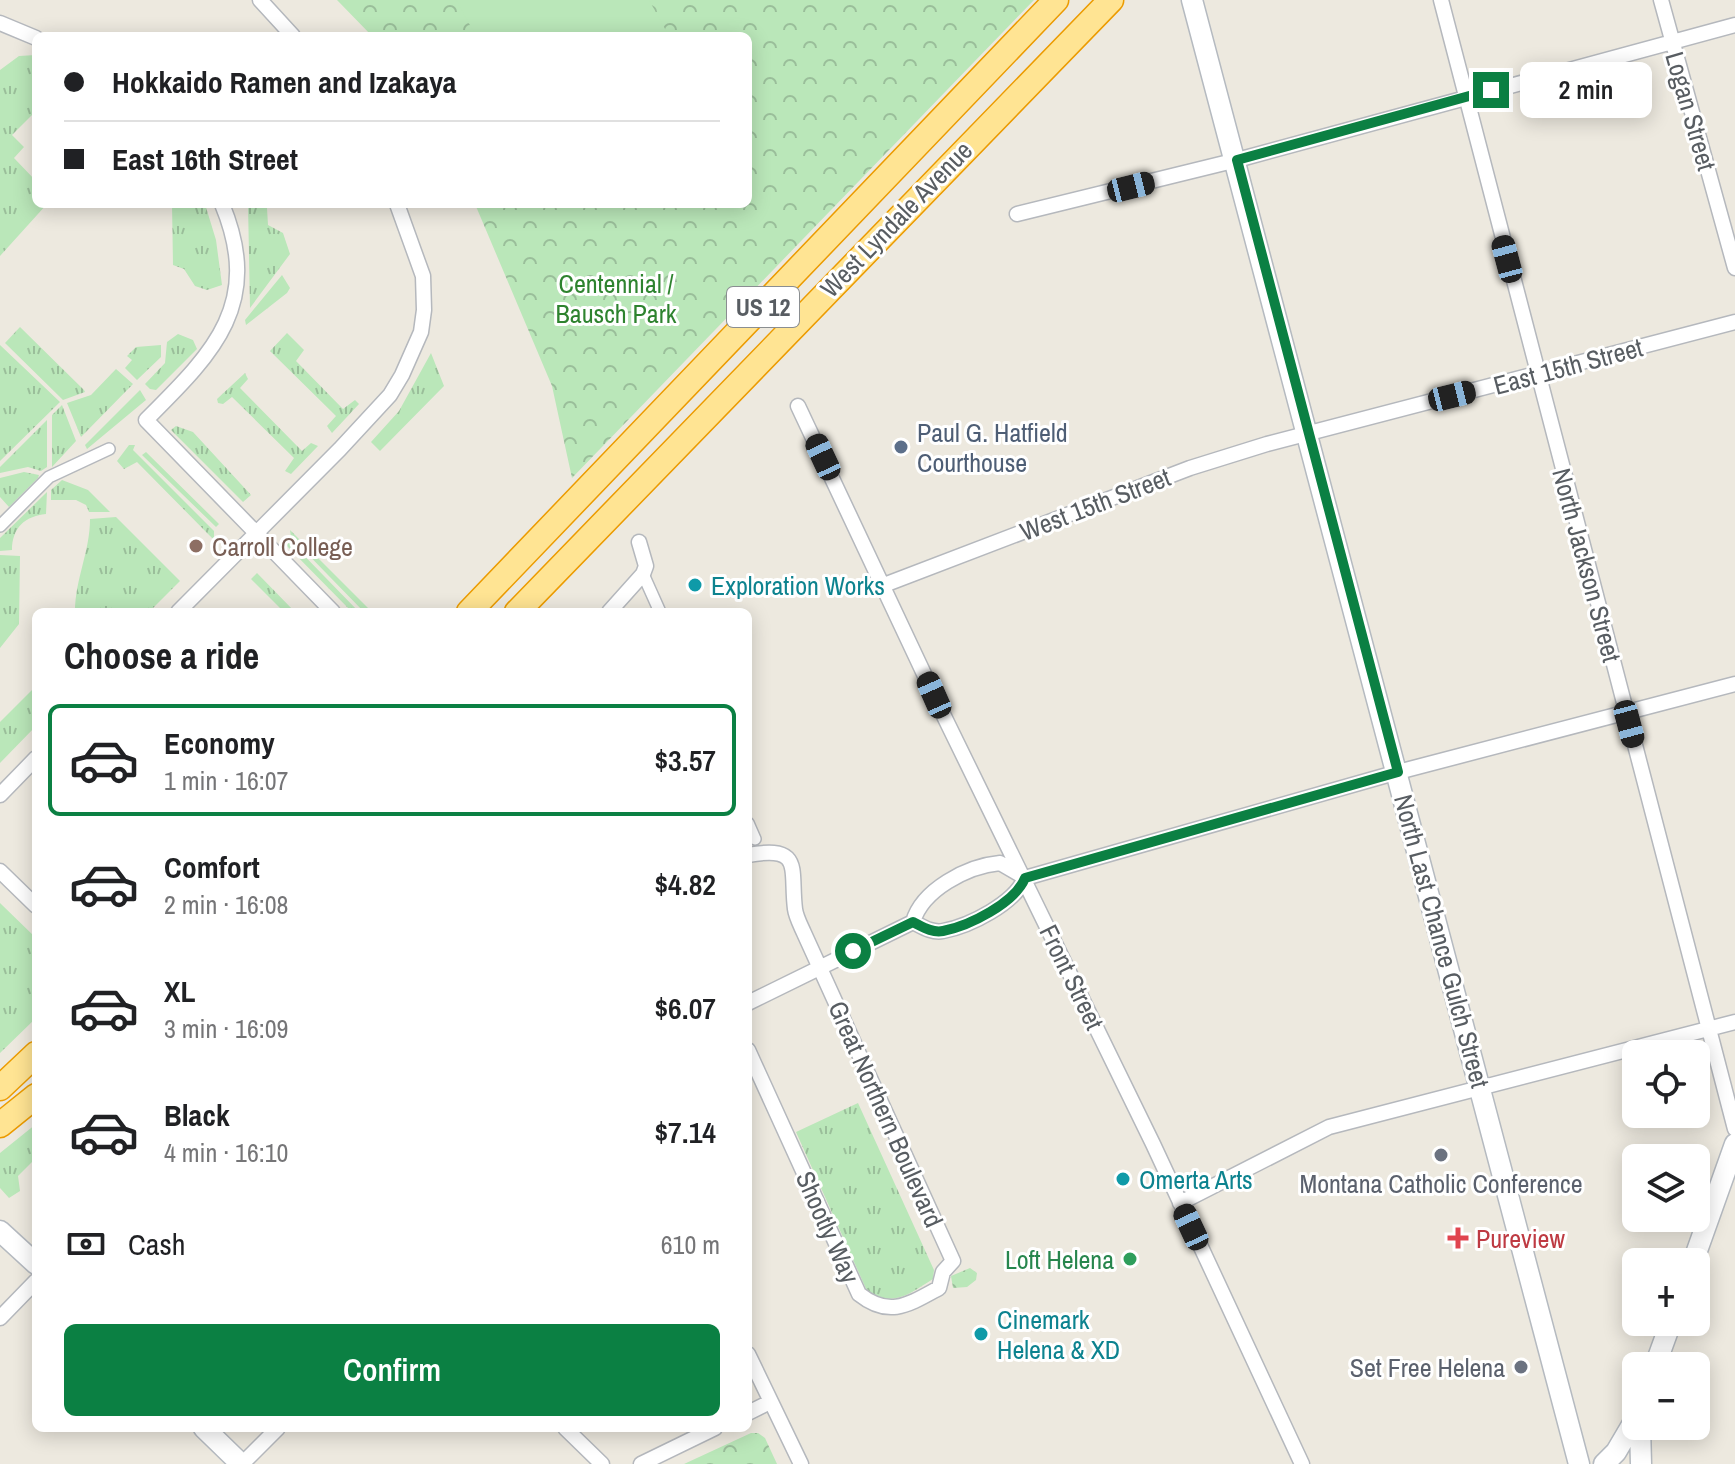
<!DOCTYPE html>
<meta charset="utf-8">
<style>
:root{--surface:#fff;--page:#f6f6f6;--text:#202124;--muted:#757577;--line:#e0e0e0;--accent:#0b8043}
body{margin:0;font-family:"Archivo Narrow",sans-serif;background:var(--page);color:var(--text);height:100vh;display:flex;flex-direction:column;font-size:30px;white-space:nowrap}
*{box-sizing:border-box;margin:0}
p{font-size:26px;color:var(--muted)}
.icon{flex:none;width:44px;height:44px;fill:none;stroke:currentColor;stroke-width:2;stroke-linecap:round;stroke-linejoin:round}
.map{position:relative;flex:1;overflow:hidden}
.panel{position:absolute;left:32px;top:608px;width:720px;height:824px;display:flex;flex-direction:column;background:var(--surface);border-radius:12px;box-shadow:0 4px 20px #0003}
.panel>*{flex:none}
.guide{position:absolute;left:32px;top:32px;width:720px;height:176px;border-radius:12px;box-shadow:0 4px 20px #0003;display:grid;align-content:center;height:176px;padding:0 32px;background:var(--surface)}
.fabs{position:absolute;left:1622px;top:1040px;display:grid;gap:16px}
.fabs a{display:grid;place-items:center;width:88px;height:88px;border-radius:12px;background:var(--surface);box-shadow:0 4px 20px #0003;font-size:40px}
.end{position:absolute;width:36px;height:36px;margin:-18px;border:10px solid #0b8043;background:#fff;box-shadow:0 0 0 4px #fff}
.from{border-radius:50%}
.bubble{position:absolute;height:56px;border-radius:12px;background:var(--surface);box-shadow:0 4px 20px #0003;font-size:26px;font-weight:600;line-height:56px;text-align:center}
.car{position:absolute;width:24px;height:48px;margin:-24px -12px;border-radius:10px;box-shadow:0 0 6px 2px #0007;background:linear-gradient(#222 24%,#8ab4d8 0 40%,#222 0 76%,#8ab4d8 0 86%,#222 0)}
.guide b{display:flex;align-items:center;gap:28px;height:76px;font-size:30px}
.guide b+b{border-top:2px solid var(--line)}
.guide i{width:20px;height:20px;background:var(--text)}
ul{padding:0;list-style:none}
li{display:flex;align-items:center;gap:24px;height:112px;margin:0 16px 12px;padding:0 16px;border:4px solid transparent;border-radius:12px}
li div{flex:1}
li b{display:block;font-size:30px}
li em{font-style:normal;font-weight:600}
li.selected{border-color:var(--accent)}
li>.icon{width:72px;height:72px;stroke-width:1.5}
h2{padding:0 32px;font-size:36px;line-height:96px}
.pay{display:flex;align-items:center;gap:20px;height:88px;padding:0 32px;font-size:30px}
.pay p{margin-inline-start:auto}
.action{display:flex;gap:16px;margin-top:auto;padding:16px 32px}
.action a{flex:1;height:92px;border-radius:12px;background:var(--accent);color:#fff;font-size:32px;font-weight:600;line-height:92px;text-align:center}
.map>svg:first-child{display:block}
.grass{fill:url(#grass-tufts)}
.park{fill:url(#park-crowns)}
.pitch{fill:#bae7b9}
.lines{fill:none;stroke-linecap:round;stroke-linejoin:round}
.pedestrian-casing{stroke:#b5b8bd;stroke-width:14}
.minor-casing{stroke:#b5b8bd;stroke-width:17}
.secondary-casing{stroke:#b5bac0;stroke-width:23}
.trunk-casing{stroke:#ec9b00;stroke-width:27}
.pedestrian{stroke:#fff;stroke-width:11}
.minor{stroke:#fff;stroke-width:14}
.secondary{stroke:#fff;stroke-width:20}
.trunk{stroke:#ffe493;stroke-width:24}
.route{stroke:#0b8043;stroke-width:10}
.service-dot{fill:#5c6f8a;stroke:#fff;stroke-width:3}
.education-dot{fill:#8d6e63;stroke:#fff;stroke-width:3}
.culture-dot{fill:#0f9aa8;stroke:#fff;stroke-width:3}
.worship-dot{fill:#6b7280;stroke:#fff;stroke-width:3}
.health-dot{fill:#e0444e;stroke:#fff;stroke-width:3}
.leisure-dot{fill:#2e9e5b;stroke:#fff;stroke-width:3}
.labels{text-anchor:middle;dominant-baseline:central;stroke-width:6;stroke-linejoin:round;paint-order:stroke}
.shield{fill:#fff;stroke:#8a8e91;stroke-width:2}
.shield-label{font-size:24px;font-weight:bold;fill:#585d62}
.street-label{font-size:26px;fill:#585d62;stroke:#fff}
.park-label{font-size:26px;fill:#2e832f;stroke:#fff}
.service-label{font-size:26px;fill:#4e5e75;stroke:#fff;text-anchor:start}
.education-label{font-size:26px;fill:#785e54;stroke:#fff;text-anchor:start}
.culture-label{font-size:26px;fill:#0d838f;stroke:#fff;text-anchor:start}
.worship-label{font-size:26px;fill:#5b616d;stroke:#fff}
.health-label{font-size:26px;fill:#be3a42;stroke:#fff;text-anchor:start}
.leisure-label{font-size:26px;fill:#27864d;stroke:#fff;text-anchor:end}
</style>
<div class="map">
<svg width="1735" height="1464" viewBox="0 0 1735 1464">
<defs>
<pattern id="grass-tufts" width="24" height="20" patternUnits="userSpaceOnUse" patternTransform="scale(2)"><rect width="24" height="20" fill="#bae7b9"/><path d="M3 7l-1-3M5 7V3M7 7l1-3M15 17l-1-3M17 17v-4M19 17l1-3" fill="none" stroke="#9abe9a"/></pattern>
<pattern id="park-crowns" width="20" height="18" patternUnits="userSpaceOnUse" patternTransform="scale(2)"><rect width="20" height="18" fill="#bae7b9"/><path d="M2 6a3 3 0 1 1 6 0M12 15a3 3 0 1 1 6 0" fill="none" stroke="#9abe9a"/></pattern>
</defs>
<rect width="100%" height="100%" fill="#ede9df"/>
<!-- grass -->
<path class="grass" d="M36 55V111L12 135 24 147 14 158 36 181V204H47L0 256V70L19 56Z
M172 204H205L216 240 222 285 207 290 195 286 184 269 173 265Z
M248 204H272L267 208 268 225 283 233 290 254 250 308Z
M282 275 290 288 287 293 246 325 245 320Z
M20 327 84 390 85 392 63 400 5 343Z
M287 333 304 350 296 361 343 409 355 400 359 404 332 433 327 426 336 416 270 351Z
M178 334 193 340 197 349 156 390 150 389 145 384 165 363 167 342Z
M0 345 60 402 0 461Z
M161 345V357L137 380 125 368 132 360 127 356 136 347Z
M431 353 444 386 380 451 371 442 399 411Z
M116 369 133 384 81 437 67 403 91 395Z
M245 373 248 379 240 388 302 451 311 443 318 446 291 474 285 471 294 458 232 397 223 404 218 403 217 399Z
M140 390 146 400 87 449 85 445Z
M62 405 76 441 52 467V415Z
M47 420V467L41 471 28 467 0 473V467Z
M176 426 193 432 251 495 243 502 171 430Z
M129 445H135L133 450 214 531V540L137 462 124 469 117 461Z
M146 452 219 524 216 527 142 455Z
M24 472 39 475 38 478 9 507 0 497V478Z
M62 480 88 490 110 512H89L86 505 76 500H51V490Z
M47 492 46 514C25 516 12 528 12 550L0 551V538Z
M116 517 180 581 149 612H75C75 579 90 552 90 519Z
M290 530 372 612H364L291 537Z
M289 540 359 612H352L286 545Z
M0 555 20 556 19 624 0 648Z
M257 573 295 612H284L251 579Z
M36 686V726L0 763V722Z
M0 903 36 938V1018L0 1053Z
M858 1103 934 1270 933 1279C909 1294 893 1308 867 1291L796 1132Z
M36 1124V1158L18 1176 20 1191 9 1198 0 1188V1153Z"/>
<!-- park -->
<path class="park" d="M337 0H1034L572 478 552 386 475 204H748V36H372Z
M970 1268 977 1273 976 1280 967 1287 953 1288 951 1276Z
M751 1433H758L765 1438 777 1464H684Z"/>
<!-- pitch -->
<path class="pitch" d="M456 0H649L669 36H476Z"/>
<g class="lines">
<!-- pedestrian casing -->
<g class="pedestrian-casing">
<path id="pedestrian" d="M0 526 49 477 109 449
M643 574 660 612
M748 823 755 839"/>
</g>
<!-- minor casing -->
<g class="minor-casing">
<path id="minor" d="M260 0 293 36
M1441 0 1735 1129
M1661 0 1735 268
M0 23 36 38
M222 204C264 305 212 354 146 420L333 612
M1017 214 1237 160 1735 25
M798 406 941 710 1153 1144 1302 1464
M884 585 1190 468 1267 444 1735 322
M178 612 340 449 390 395 402 375 421 332 424 310 423 276 397 204
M609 612 643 574 646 566 639 542
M0 795 36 758
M748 855C804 845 790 869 795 909 796 917 801 926 804 933L953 1261 943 1272 939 1288C908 1305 889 1318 859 1294L748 1050
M0 871 36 906
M1025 878 1398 772 1735 684
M913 922C922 890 967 866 1000 863L1024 877
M913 922C923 927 932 933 943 931 970 926 1015 903 1025 878
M748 1003 913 922
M1180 1203 1329 1127 1735 1022
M0 1318 36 1281
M748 1354 801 1464
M748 1413 770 1402
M565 1428 602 1464
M242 1464 278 1428
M641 1464 715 1428"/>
</g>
<!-- secondary casing -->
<g class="secondary-casing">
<path id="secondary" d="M1192 0 1579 1464
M0 1231 36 1264
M1693 1262 1735 1144
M1655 1366 1671 1322
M1640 1426 1641 1464
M204 1428 241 1464
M1604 1464 1616 1452 1636 1418"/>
</g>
<!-- trunk casing -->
<g class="trunk-casing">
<path id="trunk" d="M469 612 1056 0
M517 612 1111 0
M0 1088 36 1054
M0 1125 36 1096"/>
</g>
<!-- pedestrian -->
<use href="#pedestrian" class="pedestrian"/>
<!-- minor -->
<use href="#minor" class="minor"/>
<!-- secondary -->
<use href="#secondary" class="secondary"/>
<!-- trunk -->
<use href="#trunk" class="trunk"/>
</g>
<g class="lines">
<!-- route -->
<path class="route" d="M853 951 913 922C923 927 932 933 943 931 969 926 1015 903 1025 878L1398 772 1237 160 1491 90"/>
</g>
<!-- markers -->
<circle class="service-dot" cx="901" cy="447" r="8"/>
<circle class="education-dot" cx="196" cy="546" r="8"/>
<g class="culture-dot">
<circle cx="695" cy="585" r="8"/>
<circle cx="1123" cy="1179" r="8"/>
<circle cx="981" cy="1334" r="8"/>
</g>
<g class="worship-dot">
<circle cx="1441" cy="1155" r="8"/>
<circle cx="1521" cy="1367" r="8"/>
</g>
<path class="health-dot" d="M1454 1226h8v8h8v8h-8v8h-8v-8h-8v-8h8z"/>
<circle class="leisure-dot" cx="1130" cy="1259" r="8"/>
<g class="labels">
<!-- shield labels -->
<rect class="shield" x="727" y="287" width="72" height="40" rx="6"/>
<g class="shield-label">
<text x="763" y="307">US 12</text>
</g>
<!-- street labels -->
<g class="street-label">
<text transform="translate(1691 111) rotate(74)">Logan Street</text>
<text transform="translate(896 219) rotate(-46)">West Lyndale Avenue</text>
<text transform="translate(1568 366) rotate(-15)">East 15th Street</text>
<text transform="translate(1095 504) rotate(-21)">West 15th Street</text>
<text transform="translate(1587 565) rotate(75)">North Jackson Street</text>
<text transform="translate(1442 941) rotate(75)">North Last Chance Gulch Street</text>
<text transform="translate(1072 977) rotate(64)">Front Street</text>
<text transform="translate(886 1114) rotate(66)">Great Northern Boulevard</text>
<text transform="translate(828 1227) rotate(66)">Shootly Way</text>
</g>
<!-- park labels -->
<g class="park-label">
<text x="616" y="283">Centennial /<tspan x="616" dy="30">Bausch Park</tspan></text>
</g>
<!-- service labels -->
<g class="service-label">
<text x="917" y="432">Paul G. Hatfield<tspan x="917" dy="30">Courthouse</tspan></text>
</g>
<!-- education labels -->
<g class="education-label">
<text x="212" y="546">Carroll College</text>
</g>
<!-- culture labels -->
<g class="culture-label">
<text x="711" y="585">Exploration Works</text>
<text x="1139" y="1179">Omerta Arts</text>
<text x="997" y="1319">Cinemark<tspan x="997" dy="30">Helena &amp; XD</tspan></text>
</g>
<!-- worship labels -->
<g class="worship-label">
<text x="1441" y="1183">Montana Catholic Conference</text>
<text x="1505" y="1367" text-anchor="end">Set Free Helena</text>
</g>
<!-- health labels -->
<g class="health-label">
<text x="1476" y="1238">Pureview</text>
</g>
<!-- leisure labels -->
<g class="leisure-label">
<text x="1114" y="1259">Loft Helena</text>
</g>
</g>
</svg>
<div class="fabs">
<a><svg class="icon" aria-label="locate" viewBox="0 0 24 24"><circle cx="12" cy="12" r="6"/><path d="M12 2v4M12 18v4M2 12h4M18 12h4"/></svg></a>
<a><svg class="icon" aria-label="layers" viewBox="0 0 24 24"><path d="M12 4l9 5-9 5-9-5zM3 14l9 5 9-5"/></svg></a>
<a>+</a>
<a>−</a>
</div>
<i class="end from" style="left:853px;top:951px"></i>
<i class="end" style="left:1491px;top:90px"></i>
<div class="bubble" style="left:1520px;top:62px;width:132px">2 min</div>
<i class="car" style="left:1131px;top:187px;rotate:76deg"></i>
<i class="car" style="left:1507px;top:259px;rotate:345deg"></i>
<i class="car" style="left:1452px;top:396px;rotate:76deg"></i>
<i class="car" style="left:823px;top:457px;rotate:335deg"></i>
<i class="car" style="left:934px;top:695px;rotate:336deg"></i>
<i class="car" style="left:1629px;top:724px;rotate:165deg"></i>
<i class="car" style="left:1191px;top:1227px;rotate:335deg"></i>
<div class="guide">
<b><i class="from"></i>Hokkaido Ramen and Izakaya</b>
<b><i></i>East 16th Street</b>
</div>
<section class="panel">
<h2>Choose a ride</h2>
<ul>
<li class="selected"><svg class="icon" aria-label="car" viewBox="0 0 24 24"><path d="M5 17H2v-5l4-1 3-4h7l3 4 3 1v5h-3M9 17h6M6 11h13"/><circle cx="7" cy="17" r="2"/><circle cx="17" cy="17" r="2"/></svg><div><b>Economy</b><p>1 min · 16:07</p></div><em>$3.57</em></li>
<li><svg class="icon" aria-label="car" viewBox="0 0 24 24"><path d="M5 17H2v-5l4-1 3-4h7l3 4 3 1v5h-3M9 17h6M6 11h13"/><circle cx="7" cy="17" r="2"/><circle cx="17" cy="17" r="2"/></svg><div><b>Comfort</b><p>2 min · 16:08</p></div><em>$4.82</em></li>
<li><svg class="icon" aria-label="car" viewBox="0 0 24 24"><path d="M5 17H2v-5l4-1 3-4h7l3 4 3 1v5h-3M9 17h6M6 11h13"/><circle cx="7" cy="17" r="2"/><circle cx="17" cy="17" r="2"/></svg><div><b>XL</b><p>3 min · 16:09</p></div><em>$6.07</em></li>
<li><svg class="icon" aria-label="car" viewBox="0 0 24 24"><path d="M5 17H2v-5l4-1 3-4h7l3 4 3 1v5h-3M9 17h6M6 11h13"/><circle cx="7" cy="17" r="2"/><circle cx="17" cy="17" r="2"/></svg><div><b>Black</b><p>4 min · 16:10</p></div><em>$7.14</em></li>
</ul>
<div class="pay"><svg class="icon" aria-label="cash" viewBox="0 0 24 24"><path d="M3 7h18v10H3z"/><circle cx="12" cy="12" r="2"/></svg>Cash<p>610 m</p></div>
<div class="action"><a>Confirm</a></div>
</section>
</div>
